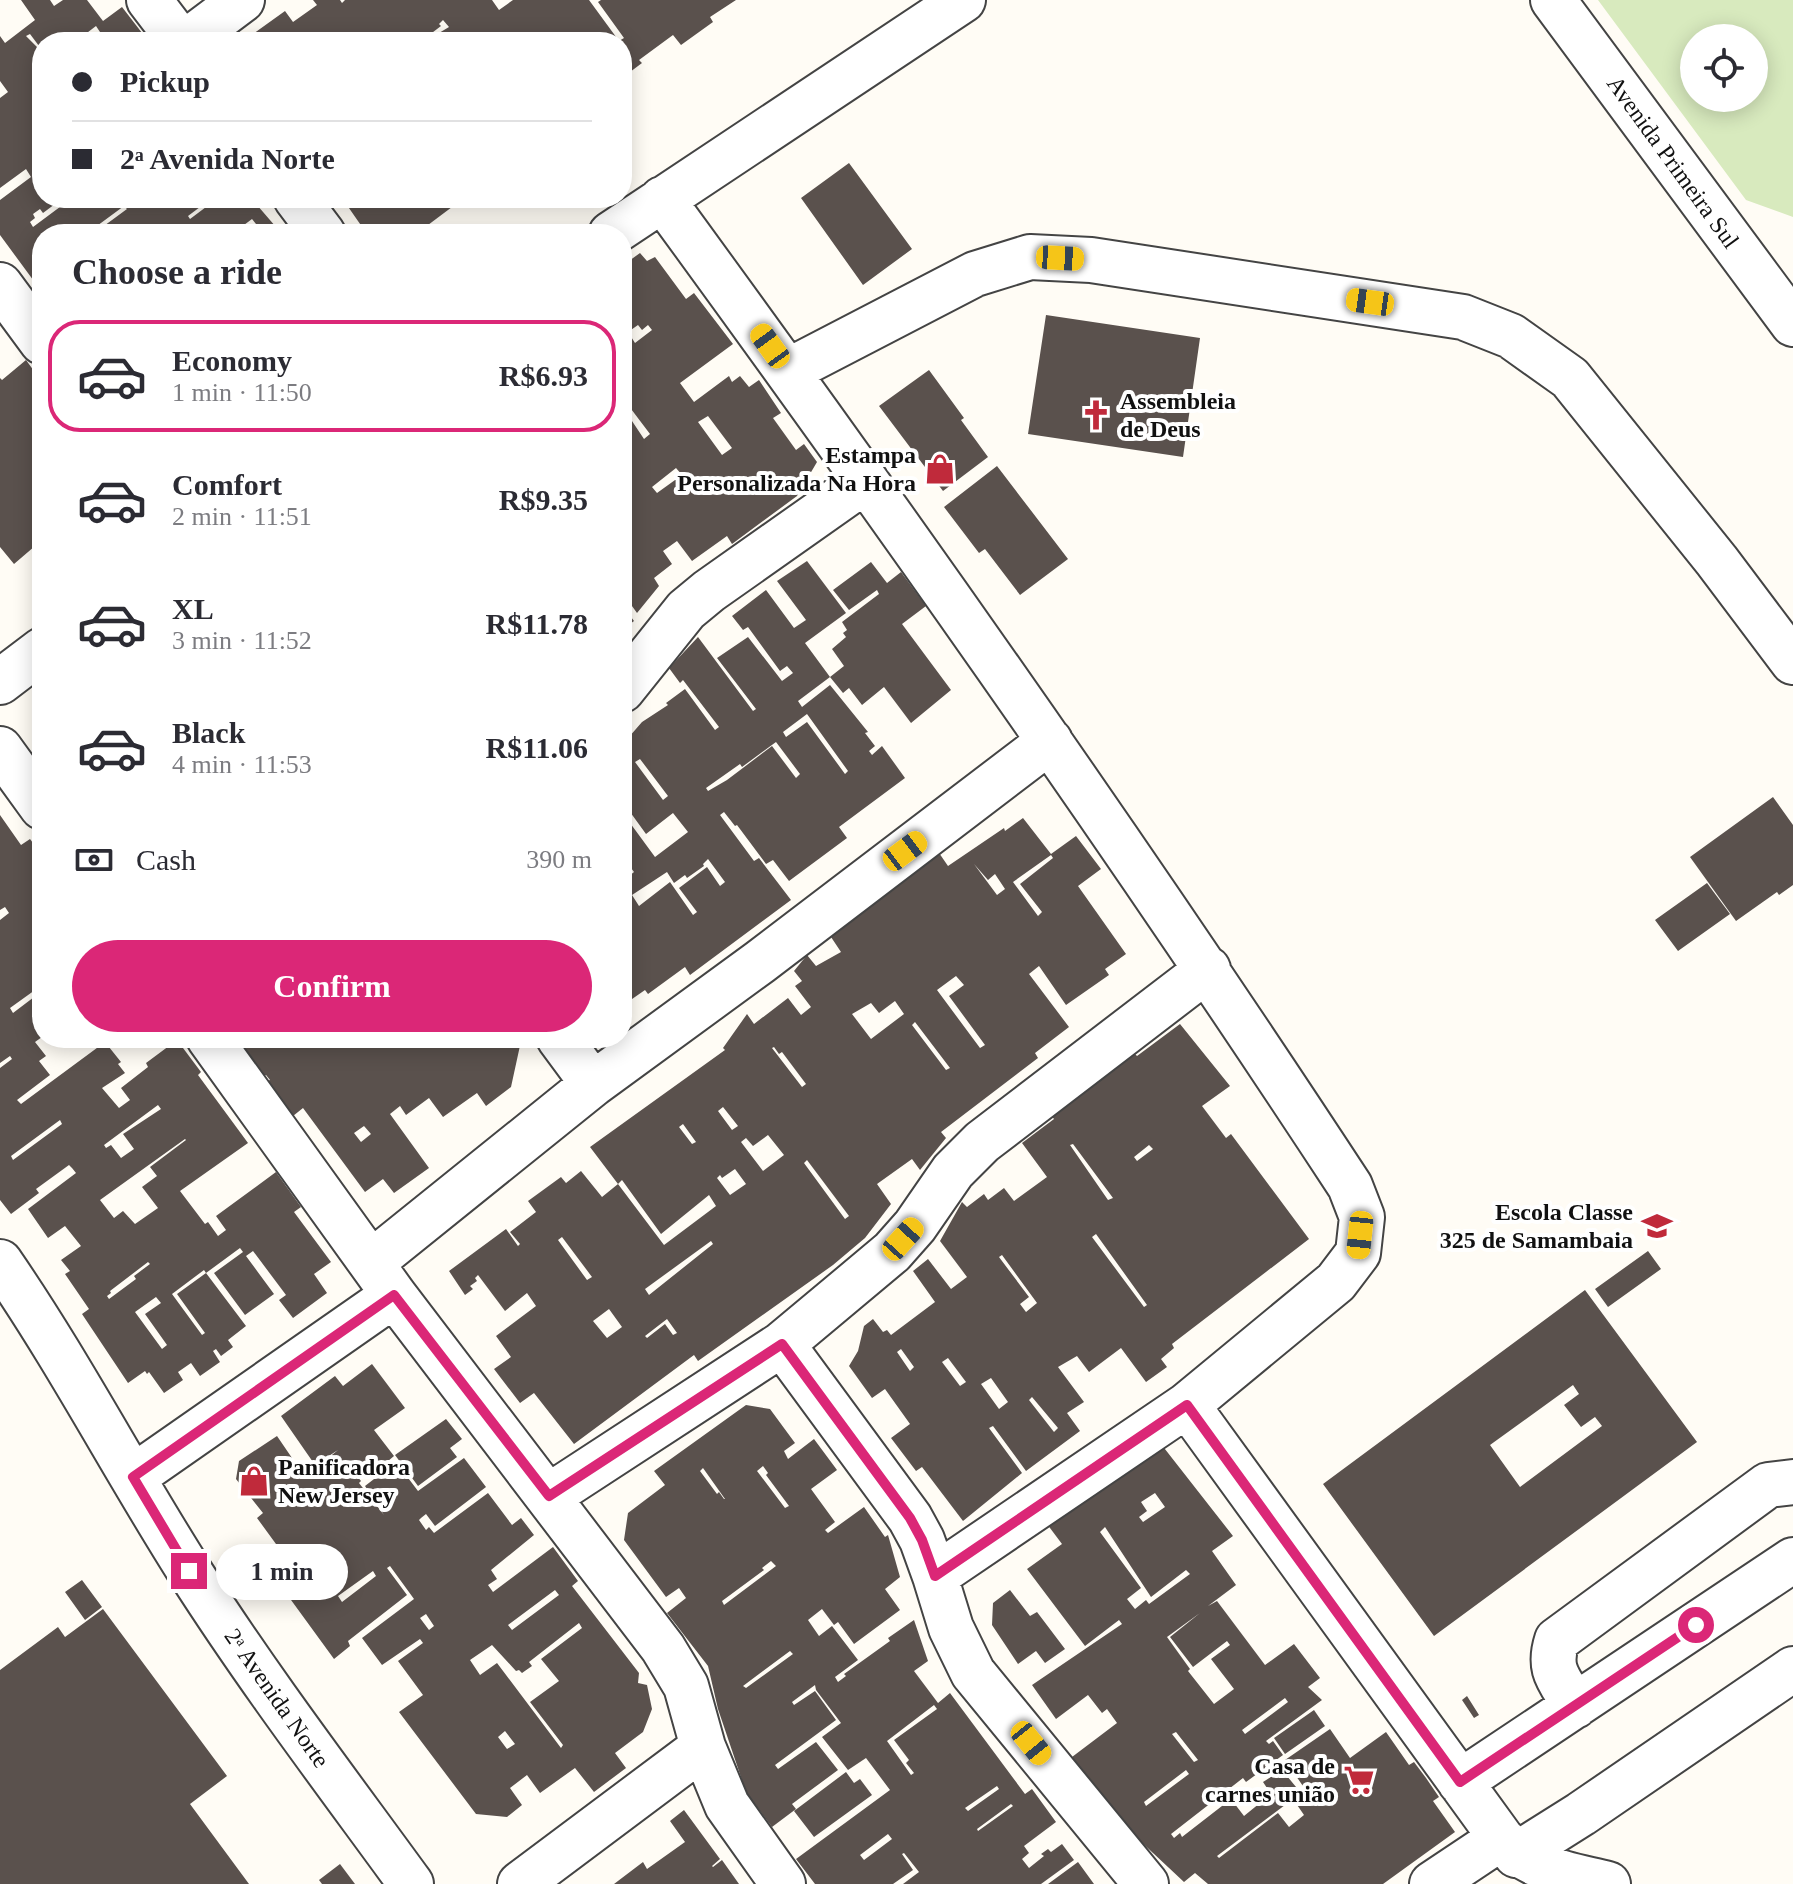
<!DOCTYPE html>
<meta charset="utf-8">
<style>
:root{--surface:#fff;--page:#f7f7f7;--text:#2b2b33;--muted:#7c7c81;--line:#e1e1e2;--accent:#db2777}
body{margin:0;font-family:Georgia,serif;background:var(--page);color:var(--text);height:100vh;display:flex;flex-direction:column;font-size:30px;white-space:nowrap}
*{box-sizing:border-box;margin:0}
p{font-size:26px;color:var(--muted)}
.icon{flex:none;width:44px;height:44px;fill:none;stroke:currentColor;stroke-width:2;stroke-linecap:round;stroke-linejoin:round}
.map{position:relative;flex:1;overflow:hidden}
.panel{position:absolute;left:32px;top:224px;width:600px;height:824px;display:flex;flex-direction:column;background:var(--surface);border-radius:32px;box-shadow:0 4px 20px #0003}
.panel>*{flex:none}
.banner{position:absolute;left:32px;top:32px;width:600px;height:176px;border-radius:32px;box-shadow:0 4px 20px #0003;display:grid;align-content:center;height:176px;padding:0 40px;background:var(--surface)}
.controls{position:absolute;left:1680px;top:24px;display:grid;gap:16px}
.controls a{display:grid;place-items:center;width:88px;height:88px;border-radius:50%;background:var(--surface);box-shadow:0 4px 20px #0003;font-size:40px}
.end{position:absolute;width:36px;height:36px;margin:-18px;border:10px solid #db2777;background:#fff;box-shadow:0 0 0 4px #fff}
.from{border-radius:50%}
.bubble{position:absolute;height:56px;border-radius:28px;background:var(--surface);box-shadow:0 4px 20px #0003;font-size:26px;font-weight:800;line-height:56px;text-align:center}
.car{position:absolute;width:24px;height:48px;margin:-24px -12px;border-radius:10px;box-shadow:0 0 6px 2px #0007;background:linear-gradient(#f5c518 24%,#345 0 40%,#f5c518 0 76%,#345 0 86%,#f5c518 0)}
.banner b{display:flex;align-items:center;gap:28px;height:76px;font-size:30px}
.banner b+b{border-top:2px solid var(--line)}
.banner i{width:20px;height:20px;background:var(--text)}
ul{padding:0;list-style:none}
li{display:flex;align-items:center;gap:24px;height:112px;margin:0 16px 12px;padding:0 24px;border:4px solid transparent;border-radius:32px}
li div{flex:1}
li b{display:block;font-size:30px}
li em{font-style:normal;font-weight:800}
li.selected{border-color:var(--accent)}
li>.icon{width:72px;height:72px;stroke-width:1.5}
h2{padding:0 40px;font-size:36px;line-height:96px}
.pay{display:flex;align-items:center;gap:20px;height:88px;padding:0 40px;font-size:30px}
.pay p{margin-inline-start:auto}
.button{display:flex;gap:16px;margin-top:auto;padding:16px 40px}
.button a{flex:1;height:92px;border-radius:48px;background:var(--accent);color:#fff;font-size:32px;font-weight:800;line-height:92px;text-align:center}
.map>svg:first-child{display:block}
.green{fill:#d8eabe;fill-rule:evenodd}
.building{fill:#5a514d;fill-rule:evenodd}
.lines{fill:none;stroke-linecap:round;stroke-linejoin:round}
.minor-casing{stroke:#444;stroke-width:48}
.minor{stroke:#fff;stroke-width:44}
.route{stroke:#db2777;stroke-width:10}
.labels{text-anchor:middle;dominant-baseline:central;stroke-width:8;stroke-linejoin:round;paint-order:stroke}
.street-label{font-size:24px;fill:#111;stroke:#fff}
.poi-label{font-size:24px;font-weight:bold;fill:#111;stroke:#fff;text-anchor:end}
</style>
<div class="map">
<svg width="1793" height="1884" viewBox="0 0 1793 1884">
<rect width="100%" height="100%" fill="#fffcf5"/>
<!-- green -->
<path class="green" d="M1598 0H1793V217L1746 200ZM1694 38H1754V98H1694Z"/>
<!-- building -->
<path class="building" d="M21 0H50L54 6 63 0H87L103 21 122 7 149 42H83L100 32 96 26 75 42H42V50L30 34 26 36 41 51 38 53 42 58V198H63L43 213 40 209 33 214 35 218 30 222 33 227 72 198H212L188 216 190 219 218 198H251L282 234H242L256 224 252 219 232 234H93L127 209 124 206 86 234H42V288H39L0 235V200L31 177 26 169 0 188V98L8 92 0 81V36L5 43 35 20Z
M313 0H340L342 3 345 0H492L499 10 513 0H589L619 41 624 38 598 2 601 0H736L710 17 713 22 681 45 673 35 639 60 642 63 622 78V42H424L449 27 443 20 439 24 441 26 420 42H259L253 34 285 11 293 22 317 5Z
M849 163 912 249 863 285 801 198Z
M342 198H464L416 234H367Z
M640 253 647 261 655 257 686 299 694 293 733 344 680 383 694 402 729 376 732 382 740 376 749 387 759 380 781 413 773 418 796 450 804 444 817 462 797 496 732 544 727 536 692 561 677 541 663 551 672 564 654 578 659 586 637 613 622 592V428L632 421 644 439 650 434 622 397V266ZM638 325 642 330 648 325 652 330 635 343 628 332ZM708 416 732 448 722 455 698 422ZM676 468 682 475 657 493 652 487Z
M1046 315 1200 338 1183 457 1028 434Z
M26 360 42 382V540L14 564 0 547V378L2 380Z
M929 370 964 418 961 420 988 457 943 491 879 406Z
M997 466 1068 559 1020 595 985 549 979 553 944 507Z
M807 561 846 613 805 643 830 677 798 701 802 707 830 685 868 732 865 733 875 746 869 751 872 755 882 746 905 778 839 827 847 838 789 881 773 860 766 864 737 825 735 826 724 812 720 815 754 861 759 858 791 900 690 975 685 967 648 994 645 990 622 1006V882L634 872 626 861 622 864V812L655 857 688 832 673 813 646 834 625 805 622 808V757L628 753 622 745 642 722 668 705 666 703 685 689 715 730 719 727 683 680 680 683 669 668 698 637 753 711 756 709 717 658 748 637 782 681 793 673 787 666 780 671 748 627 743 630 732 616 766 590 794 628 806 620 777 581ZM807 714 848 771 845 774 807 722 786 737 783 732ZM776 742 800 774 796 778 772 746 727 780 708 791 706 788 740 764 742 767ZM640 759 668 796 663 800 635 762ZM708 859 725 882 720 886 707 867 679 888 697 912 693 915 670 882 639 906 632 895 667 872 674 883 685 875 687 878 704 866 703 864Z
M871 562 887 583 901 572 926 606 902 624 951 690 911 723 884 687 862 705 849 688 843 693 830 677 844 666 832 649 846 637 843 633 847 630 842 622 879 594 877 590 849 610 833 590Z
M622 605 634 621 622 630Z
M1773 797 1793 825V885L1779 895 1777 892 1736 921 1690 857Z
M0 815 21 845 30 839 42 855V985L10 1008 13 1013 42 991V1037L35 1042 46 1056 39 1061 50 1075 17 1100 21 1104 105 1042 121 1062 118 1064 125 1073 102 1088 119 1108 130 1100 121 1088 148 1067 146 1063 177 1040 201 1072 198 1075 248 1143 180 1191 205 1224 208 1222 218 1236 226 1230 216 1216 276 1172 301 1207 294 1212 331 1262 314 1274 327 1293 293 1318 279 1300 286 1295 253 1251 246 1256 274 1294 245 1315 214 1273 243 1252 240 1248 206 1273 246 1326 228 1340 233 1347 221 1356 216 1349 213 1351 220 1362 200 1376 191 1363 178 1372 183 1380 164 1393 149 1372 147 1374 145 1371 128 1383 82 1314 89 1309 65 1274 70 1271 61 1260 81 1246 65 1226 48 1238 28 1209 76 1173 72 1168 69 1165 36 1189 39 1193 11 1214 0 1200V1068L12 1059 10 1056 0 1063V920L9 913 5 907 0 910ZM158 1105 161 1109 123 1134 134 1149 121 1158 111 1145 106 1148 104 1145ZM60 1120 62 1124 13 1160 11 1156ZM185 1139 186 1140 150 1167 157 1176 142 1187 158 1208 135 1224 123 1211 114 1218 100 1200ZM148 1262 150 1264 134 1276 136 1279 109 1299 107 1296 111 1293 110 1291ZM204 1270 206 1273 177 1294 205 1333 202 1335 172 1294ZM156 1297 161 1303 145 1314 167 1345 162 1349 135 1312Z
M1023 818 1051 854 1076 836 1101 869 1078 886 1126 954 1105 969 1109 975 1066 1005 1039 966 1029 974 1069 1027 1035 1053 1038 1058 941 1132 946 1138 920 1170 912 1159 877 1184 891 1204 865 1238 833 1265 698 1361 694 1355 574 1444 534 1393 520 1403 494 1369 511 1357 496 1336 536 1306 527 1293 505 1311 478 1275 475 1278 477 1281 470 1286 473 1289 465 1295 449 1271 506 1229 518 1246 520 1244 510 1232 536 1212 528 1201 561 1177 566 1183 581 1171 602 1197 618 1184 664 1245 716 1206 709 1195 661 1234 622 1180 618 1184 590 1147 725 1050 723 1048 747 1014 754 1024 788 998 801 1015 811 1007 795 986 802 981 794 971 807 955 816 966 841 952 831 937 842 929 837 922 937 850 948 866 1004 828 1005 831ZM1051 855 1053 858 1020 884 1042 912 1038 916 1013 882ZM974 864 988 880 995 874 1005 889 997 895ZM956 976 964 985 949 996 985 1045 980 1048 937 990ZM895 1001 904 1014 871 1039 852 1014 871 1003 879 1013ZM915 1022 950 1068 946 1070 912 1025ZM774 1047 779 1054 782 1052 806 1084 802 1087 772 1048ZM723 1107 738 1126 732 1130 718 1111ZM683 1124 696 1142 692 1144 679 1127ZM768 1135 784 1155 763 1171 741 1142 746 1138 753 1146ZM807 1160 849 1216 845 1219 804 1163ZM735 1169 746 1184 730 1195 717 1178 720 1175 722 1178ZM562 1237 592 1277 587 1280 558 1240ZM711 1241 713 1244 649 1295 645 1289ZM609 1309 622 1327 607 1338 593 1321ZM667 1319 677 1333 673 1335 665 1324 647 1338 645 1336Z
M1707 883 1730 914 1678 951 1655 920Z
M1180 1024 1230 1086 1202 1106 1226 1138 1231 1134 1309 1239 1172 1344 1174 1348 1161 1359 1167 1367 1146 1382 1121 1348 1089 1372 1077 1356 1058 1367 1084 1402 1067 1413 1080 1431 1026 1471 993 1426 989 1428 1022 1473 963 1521 922 1467 916 1471 891 1438 910 1424 885 1389 872 1398 849 1366 858 1351 864 1326 873 1319 883 1332 887 1330 891 1335 935 1302 913 1271 928 1259 951 1289 967 1277 940 1241 962 1202 967 1207 984 1194 988 1200 1004 1188 1014 1201 1047 1177 1022 1143 1054 1119 1050 1114 1133 1052 1137 1056ZM1073 1144 1113 1198 1108 1200 1070 1145ZM1149 1145 1153 1149 1137 1161 1134 1157ZM1096 1234 1147 1305 1144 1307 1092 1237ZM1002 1255 1037 1303 1026 1312 1020 1304 1029 1297 999 1257ZM901 1349 914 1367 910 1371 897 1352ZM948 1358 966 1382 960 1386 942 1362ZM991 1378 1008 1402 999 1409 981 1384ZM1032 1397 1058 1428 1054 1432 1029 1400Z
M253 1038H385L390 1045 397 1038H437L439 1041 442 1038H519L521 1041 511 1087 486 1106 477 1093 443 1117 429 1098 406 1115 400 1106 390 1114 429 1168 394 1193 383 1179 365 1192 303 1108 293 1116 267 1081 270 1080 266 1075 264 1076 245 1049 255 1041ZM364 1126 371 1134 361 1142 354 1133Z
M1648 1251 1661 1269 1608 1307 1595 1289Z
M1585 1290 1697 1442 1434 1636 1323 1484ZM1573 1385 1579 1394 1564 1405 1581 1427 1595 1417 1602 1426 1520 1487 1490 1445Z
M372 1364 405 1408 374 1430 394 1456 381 1467 377 1462 357 1476 361 1481 359 1483 384 1515 365 1486 396 1462 418 1491 464 1458 486 1487 435 1526 426 1514 421 1518 419 1520 426 1530 429 1527 434 1533 488 1493 512 1525 521 1518 534 1535 491 1570 497 1579 488 1585 493 1592 553 1547 578 1581 572 1586 639 1673 638 1683 647 1685 652 1709 643 1732 615 1753 626 1768 594 1792 575 1768 540 1793 527 1775 510 1788 522 1805 507 1817 476 1814 399 1712 423 1695 398 1661 423 1643 420 1639 382 1665 362 1638 414 1599 390 1566 387 1568 407 1595 348 1641 350 1646 334 1659 259 1556 276 1544 257 1518 263 1513 236 1479 239 1461 277 1436 305 1477 338 1450 315 1465 281 1416 335 1376 343 1386ZM373 1571 376 1576 342 1602 338 1596ZM555 1590 559 1595 512 1630 508 1625ZM426 1614 434 1626 429 1630 420 1618ZM579 1623 582 1628 541 1659 559 1681 530 1702 563 1745 561 1748 497 1663 480 1675 470 1660 492 1645 516 1671 519 1670 522 1673 532 1666 529 1662ZM505 1731 515 1744 507 1749 498 1737Z
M746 1405 770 1409 795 1443 784 1451 788 1459 814 1439 837 1470 811 1489 835 1522 825 1530 828 1533 864 1507 885 1537 888 1535 900 1577 885 1589 900 1610 854 1644 838 1622 834 1625 822 1609 808 1620 819 1636 832 1626 858 1660 835 1677 838 1682 846 1676 844 1674 890 1641 888 1638 914 1620 928 1661 914 1671 938 1703 950 1693 1025 1794 1032 1789 1056 1822 1024 1846 1029 1853 1022 1859 1029 1868 1044 1856 1041 1854 1048 1849 1051 1852 1062 1844 1074 1860 1041 1884H903L919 1872 904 1853 902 1854 913 1870 893 1884H815L796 1859 890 1790 866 1758 848 1770 822 1737 841 1723 816 1690 815 1685 792 1702 794 1705 815 1691 836 1720 775 1765 778 1769 816 1742 838 1770 792 1804 796 1809 772 1827 746 1792 718 1709 708 1666 667 1613 686 1598 679 1588 666 1597 624 1540 628 1513 665 1485 654 1471ZM763 1466 768 1473 766 1475 789 1506 785 1508 757 1471ZM703 1468 725 1499H724L719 1492 717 1494 700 1471ZM771 1561 776 1566 724 1605 722 1601 764 1570 762 1568ZM790 1651 793 1654 746 1688 743 1686ZM934 1705 937 1709 894 1740 909 1760 906 1763 914 1773 911 1775 887 1741ZM997 1786 999 1789 968 1811 965 1808ZM1011 1804 1013 1806 978 1831 977 1829ZM888 1834 892 1839 864 1860 860 1855Z
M446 1419 462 1439 450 1448 457 1457 418 1486 395 1455Z
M1161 1444 1233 1536 1212 1551 1236 1585 1208 1606 1217 1601 1265 1665 1294 1644 1320 1678 1308 1687 1322 1700 1266 1741 1269 1744 1273 1741 1283 1755 1246 1782 1243 1778 1171 1834 1174 1838 1180 1833 1182 1837 1231 1799 1244 1816 1271 1794 1263 1782 1282 1770 1301 1793 1305 1789 1285 1760 1330 1729 1350 1758 1386 1732 1409 1765 1414 1762 1426 1778 1439 1797 1433 1801 1455 1832 1383 1884H1208L1195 1873 1184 1882 1122 1824 1072 1757 1117 1723 1107 1709 1102 1713 1088 1695 1056 1719 1032 1685 1122 1624 1119 1620 1085 1646 1027 1569 1062 1544 1047 1524ZM1155 1493 1165 1507 1143 1522 1139 1517 1147 1511 1141 1502ZM1105 1527 1151 1597 1186 1570 1190 1574 1149 1604 1146 1600 1135 1609 1127 1599 1141 1588 1100 1532ZM1200 1613 1170 1637 1193 1667 1227 1641 1230 1645 1211 1659 1234 1689 1214 1704 1188 1671 1190 1669 1167 1637ZM1285 1698 1288 1702 1245 1734 1242 1730ZM1176 1732 1198 1760 1194 1762 1172 1734ZM1186 1770 1189 1774 1146 1806 1144 1802ZM1293 1799 1304 1815 1289 1827 1278 1813 1219 1858 1217 1856Z
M82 1580 102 1607 85 1620 65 1592Z
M1010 1590 1030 1616 1037 1612 1065 1649 1045 1663 1036 1651 1018 1664 992 1625 993 1603Z
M103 1609 227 1776 190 1804 249 1884H0V1670L58 1627 65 1637Z
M1467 1696 1479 1715 1474 1718 1462 1700Z
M1314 1710 1325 1726 1285 1754 1274 1738Z
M846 1772 854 1783 860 1779 872 1795 814 1837 794 1811Z
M684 1810 720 1859 712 1866 713 1867 722 1860 739 1884H614L643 1862 647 1869 685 1842 670 1821Z
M1078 1862 1094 1884H1048Z
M340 1864 355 1884H322L319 1880Z"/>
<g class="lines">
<!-- minor casing -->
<g class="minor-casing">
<path id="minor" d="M149 0 181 42
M1553 0 1793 324
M186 42 242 0
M296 198 323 234
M662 199C899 523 1130 850 1350 1186L1362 1217 1358 1253 1336 1282 1187 1405 935 1576
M611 234 963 0
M0 285 42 342
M788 371 975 274 1030 257 1091 260 1463 317 1511 336 1570 378 1717 561 1793 662
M0 682 42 650
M622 690 686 610 709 591 865 481
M0 749 42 807
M209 1038 394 1295 663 1648 686 1686 703 1747 727 1805 783 1884
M559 1038 593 1084
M0 1262C69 1362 125 1470 190 1572 259 1680 336 1781 411 1884
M372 1262 593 1084 760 962 1050 741
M782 1344 910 1518 922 1540 935 1576 951 1628 973 1673 1146 1884
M1187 1405 1501 1838C1530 1870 1568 1874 1608 1884
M133 1477 394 1295
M549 1496 782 1344 892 1252 915 1226 953 1171 982 1142 1208 969
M1575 1706C1560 1680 1547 1671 1557 1640L1768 1485 1793 1482
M1460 1782 1793 1560
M1516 1855 1581 1814 1793 1669
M520 1884 703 1747
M1432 1884 1501 1838"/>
</g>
<!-- minor -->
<use href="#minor" class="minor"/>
</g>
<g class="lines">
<!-- route -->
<path class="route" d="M189 1571 133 1477 394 1295 549 1496 782 1344 910 1518 922 1540 935 1576 1187 1405 1460 1782 1696 1625"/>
</g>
<!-- icons -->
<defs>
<g id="church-bare" transform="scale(2.4)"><path d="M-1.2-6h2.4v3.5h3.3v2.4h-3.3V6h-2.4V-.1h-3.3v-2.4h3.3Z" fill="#c02a3b" stroke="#fff" stroke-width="2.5" paint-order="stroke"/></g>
<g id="shop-bare" transform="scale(2.4)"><path d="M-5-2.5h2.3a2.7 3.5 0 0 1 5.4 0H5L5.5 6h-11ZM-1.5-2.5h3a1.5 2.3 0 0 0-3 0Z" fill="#c02a3b" stroke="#fff" stroke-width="2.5" paint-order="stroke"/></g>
<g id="school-bare" transform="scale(2.4)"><path d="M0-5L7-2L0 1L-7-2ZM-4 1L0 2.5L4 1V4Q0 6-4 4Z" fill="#c02a3b" stroke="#fff" stroke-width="2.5" paint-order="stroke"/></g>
<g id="supermarket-bare" transform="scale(2.4)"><path d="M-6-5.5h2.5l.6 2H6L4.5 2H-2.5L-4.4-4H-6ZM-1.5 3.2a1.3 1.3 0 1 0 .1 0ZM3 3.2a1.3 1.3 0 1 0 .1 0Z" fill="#c02a3b" stroke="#fff" stroke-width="2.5" paint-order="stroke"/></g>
</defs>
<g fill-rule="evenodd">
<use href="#church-bare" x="1096" y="415"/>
<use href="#shop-bare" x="940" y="469"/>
<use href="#school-bare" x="1657" y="1226"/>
<use href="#shop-bare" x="254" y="1481"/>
<use href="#supermarket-bare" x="1359" y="1780"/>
</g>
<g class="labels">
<!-- street labels -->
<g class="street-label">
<text transform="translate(1673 162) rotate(54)">Avenida Primeira Sul</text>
<text transform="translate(277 1698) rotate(55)">2ᵃ Avenida Norte</text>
</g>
<!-- poi labels -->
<g class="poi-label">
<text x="1120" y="401" text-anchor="start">Assembleia<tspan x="1120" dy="28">de Deus</tspan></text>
<text x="916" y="455">Estampa<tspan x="916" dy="28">Personalizada Na Hora</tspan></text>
<text x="1633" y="1212">Escola Classe<tspan x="1633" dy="28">325 de Samambaia</tspan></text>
<text x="278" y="1467" text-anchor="start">Panificadora<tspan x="278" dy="28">New Jersey</tspan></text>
<text x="1335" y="1766">Casa de<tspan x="1335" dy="28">carnes união</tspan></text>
</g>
</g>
</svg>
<div class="controls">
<a><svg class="icon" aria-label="locate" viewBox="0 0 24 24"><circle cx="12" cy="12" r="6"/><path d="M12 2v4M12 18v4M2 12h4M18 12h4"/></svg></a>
</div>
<i class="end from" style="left:1696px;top:1625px"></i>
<i class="end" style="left:189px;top:1571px"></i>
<div class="bubble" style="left:216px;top:1544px;width:132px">1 min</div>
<i class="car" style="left:1060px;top:258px;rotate:93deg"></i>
<i class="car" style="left:1370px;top:302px;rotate:278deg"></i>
<i class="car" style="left:770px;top:346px;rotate:324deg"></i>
<i class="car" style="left:905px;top:851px;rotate:53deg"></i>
<i class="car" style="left:1360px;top:1235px;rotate:186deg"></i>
<i class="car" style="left:903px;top:1239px;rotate:42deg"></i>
<i class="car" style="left:1031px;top:1743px;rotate:141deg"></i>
<div class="banner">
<b><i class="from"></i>Pickup</b>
<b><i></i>2ᵃ Avenida Norte</b>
</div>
<section class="panel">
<h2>Choose a ride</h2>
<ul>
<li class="selected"><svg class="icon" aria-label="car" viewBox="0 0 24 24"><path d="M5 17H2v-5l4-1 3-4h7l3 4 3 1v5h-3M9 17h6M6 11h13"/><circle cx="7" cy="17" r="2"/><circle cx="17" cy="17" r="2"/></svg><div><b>Economy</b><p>1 min · 11:50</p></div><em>R$6.93</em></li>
<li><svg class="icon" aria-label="car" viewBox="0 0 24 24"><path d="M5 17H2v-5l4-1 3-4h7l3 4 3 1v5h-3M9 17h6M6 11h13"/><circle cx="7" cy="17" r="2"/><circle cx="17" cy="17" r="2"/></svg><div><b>Comfort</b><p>2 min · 11:51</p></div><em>R$9.35</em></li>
<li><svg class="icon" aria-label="car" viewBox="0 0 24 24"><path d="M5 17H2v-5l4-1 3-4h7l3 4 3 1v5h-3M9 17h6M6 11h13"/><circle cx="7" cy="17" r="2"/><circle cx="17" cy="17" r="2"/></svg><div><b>XL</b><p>3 min · 11:52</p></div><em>R$11.78</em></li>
<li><svg class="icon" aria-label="car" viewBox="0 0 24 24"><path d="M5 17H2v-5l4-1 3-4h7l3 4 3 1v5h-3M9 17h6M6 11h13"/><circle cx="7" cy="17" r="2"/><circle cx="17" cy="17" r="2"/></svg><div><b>Black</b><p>4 min · 11:53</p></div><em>R$11.06</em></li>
</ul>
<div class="pay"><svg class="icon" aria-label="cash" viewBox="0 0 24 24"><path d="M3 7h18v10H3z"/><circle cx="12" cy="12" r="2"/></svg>Cash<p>390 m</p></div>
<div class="button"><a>Confirm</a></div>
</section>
</div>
